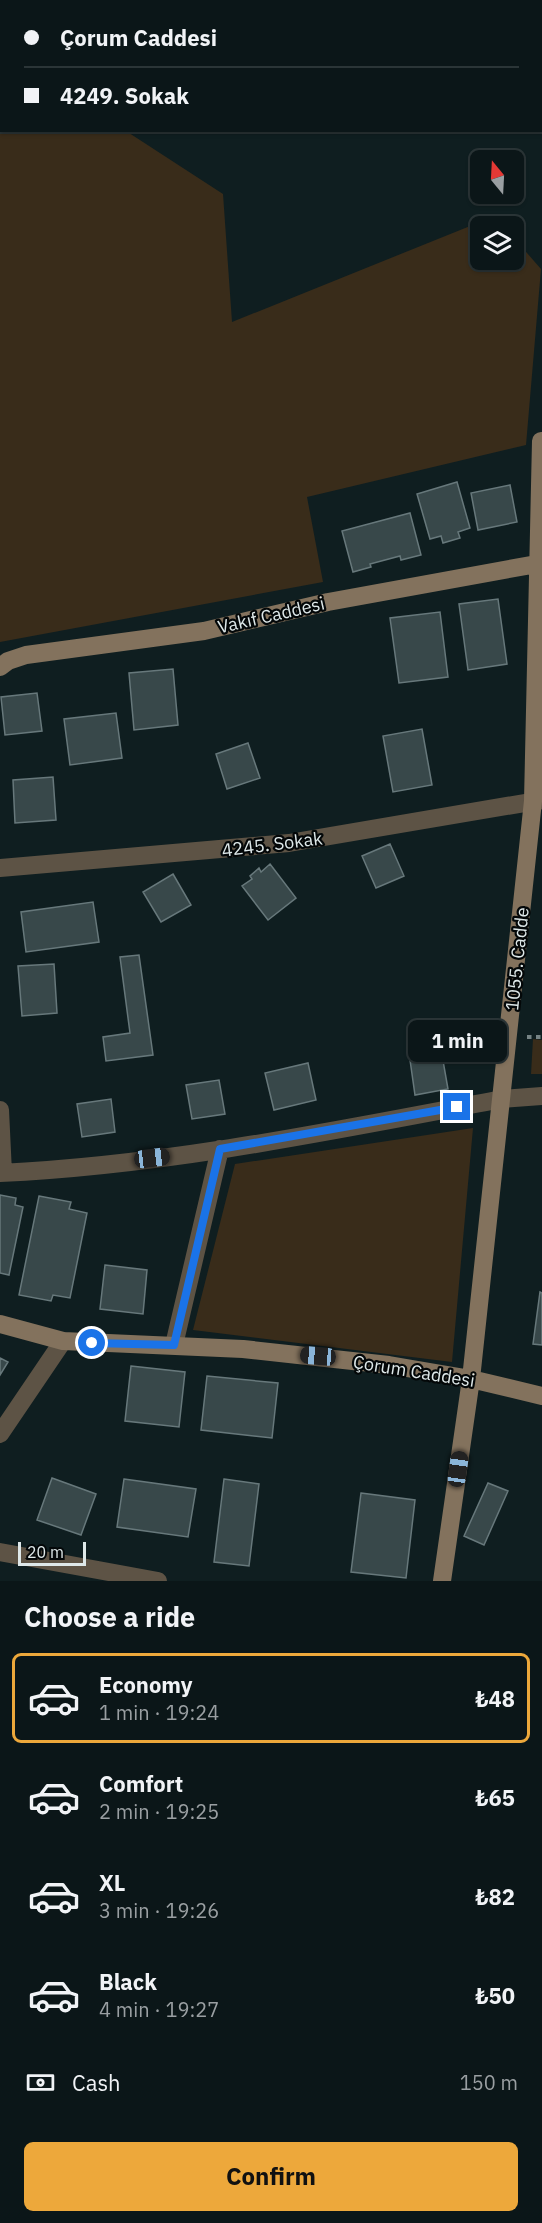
<!DOCTYPE html>
<meta charset="utf-8">
<style>
:root{--surface:#0b1618;--page:#141f21;--text:#f1f3f6;--muted:#9a9fa2;--line:#2b3537;--accent:#eda83b}
body{margin:0;font-family:"IBM Plex Sans",sans-serif;background:var(--page);color:var(--text);height:100vh;display:flex;flex-direction:column;font-size:22px;white-space:nowrap}
*{box-sizing:border-box;margin:0}
p{font-size:20px;color:var(--muted)}
.icon{flex:none;width:33px;height:33px;fill:none;stroke:currentColor;stroke-width:2;stroke-linecap:round;stroke-linejoin:round}
.map{position:relative;height:1581px;overflow:hidden}
.sheet{display:flex;flex-direction:column;background:var(--surface);flex:1}
.sheet>*{flex:none}
.hud{position:absolute;left:0px;top:0px;width:543px;height:132px;box-shadow:0 2px 4px #0004,0 0 0 2px var(--line);display:grid;align-content:center;height:132px;padding:0 24px;background:var(--surface)}
.needle{width:39px;rotate:342deg}
.fabs{position:absolute;left:470px;top:150px;display:grid;gap:12px}
.fabs a{display:grid;place-items:center;width:54px;height:54px;border-radius:9px;background:var(--surface);box-shadow:0 2px 4px #0004,0 0 0 2px var(--line);font-size:30px}
.scale{position:absolute;left:18px;bottom:15px;width:68px;box-sizing:border-box;padding-left:6px;border:3px solid #dee8e9;border-top:0;font-size:16px;line-height:21px;white-space:nowrap;color:#dee8e9;-webkit-text-stroke:4px #030708;paint-order:stroke}
.end{position:absolute;width:27px;height:27px;margin:-14px;border:8px solid #1a73e8;background:#fff;box-shadow:0 0 0 3px #fff}
.from{border-radius:50%}
.bubble{position:absolute;height:42px;border-radius:9px;background:var(--surface);box-shadow:0 2px 4px #0004,0 0 0 2px var(--line);font-size:20px;font-weight:700;line-height:42px;text-align:center}
.car{position:absolute;width:18px;height:36px;margin:-18px -9px;border-radius:8px;box-shadow:0 0 4px 2px #0007;background:linear-gradient(#222 24%,#8ab4d8 0 40%,#222 0 76%,#8ab4d8 0 86%,#222 0)}
.hud b{display:flex;align-items:center;gap:21px;height:57px;font-size:22px}
.hud b+b{border-top:2px solid var(--line)}
.hud i{width:15px;height:15px;background:var(--text)}
ul{padding:0;list-style:none}
li{display:flex;align-items:center;gap:18px;height:90px;margin:0 12px 9px;padding:0 12px;border:3px solid transparent;border-radius:9px}
li div{flex:1}
li b{display:block;font-size:22px}
li em{font-style:normal;font-weight:700}
li.active{border-color:var(--accent)}
li>.icon{width:54px;height:54px;stroke-width:1.5}
h2{padding:0 24px;font-size:27px;line-height:72px}
.pay{display:flex;align-items:center;gap:15px;height:66px;padding:0 24px;font-size:22px}
.pay p{margin-inline-start:auto}
.cta{display:flex;gap:12px;margin-top:auto;padding:12px 24px}
.cta a{flex:1;height:69px;border-radius:9px;background:var(--accent);color:#111;font-size:24px;font-weight:700;line-height:69px;text-align:center}
.map>svg:first-child{display:block}
.green{fill:#392c1a}
.building{fill:#38484a;stroke:#67787b;stroke-width:1.5}
.lines{fill:none;stroke-linecap:round;stroke-linejoin:round}
.path{stroke:#768384;stroke-width:4;stroke-dasharray:4.5 4.5;stroke-linecap:butt}
.street{stroke:#5d5345;stroke-width:18}
.secondary{stroke:#83725d;stroke-width:18}
.route{stroke:#1a73e8;stroke-width:8}
.labels{text-anchor:middle;dominant-baseline:central;stroke-width:4.5;stroke-linejoin:round;paint-order:stroke}
.street-label{font-size:18px;fill:#dee8e9;stroke:#030708}
</style>
<div class="map">
<svg width="542" height="1581" viewBox="0 0 542 1581">
<rect width="100%" height="100%" fill="#0f1e20"/>
<!-- green -->
<path class="green" d="M0 48 2 130 126 131 223 194 232 322 495 216 504 226H480V260H513V237L541 269 526 445 307 497 323 582 0 642Z
M533 1039 542 1040V1074H531Z
M473 1128 452 1362 193 1330 235 1164Z"/>
<!-- building -->
<path class="building" d="M457 482 470 528 458 532 460 538 443 543 441 536 430 539 417 494Z
M510 485 517 522 478 530 471 493Z
M410 513 421 555 401 560 400 556 370 564 371 567 353 572 342 531Z
M498 599 507 664 468 670 459 604Z
M440 612 448 677 399 683 390 618Z
M173 669 178 725 134 730 129 673Z
M37 693 42 731 5 735 1 697Z
M116 713 122 758 70 765 64 719Z
M422 729 432 785 393 792 383 736Z
M248 743 260 778 227 789 216 754Z
M53 777 56 820 15 823 13 780Z
M390 844 404 876 376 888 362 856Z
M270 864 296 898 268 920 242 886 252 879 250 876 259 868 261 872Z
M173 874 191 905 161 922 143 892Z
M93 902 99 942 26 952 21 912Z
M139 955 153 1055 106 1061 103 1037 130 1033 120 957Z
M54 964 57 1013 22 1016 18 966Z
M442 1055 448 1089 415 1095 410 1060Z
M308 1063 316 1100 274 1110 265 1073Z
M219 1080 225 1114 192 1119 186 1085Z
M111 1099 115 1132 82 1137 77 1104Z
M0 1195 16 1198 15 1205 23 1207 9 1275 0 1273Z
M39 1196 71 1202 69 1209 87 1213 70 1298 53 1295 51 1301 19 1295Z
M105 1265 147 1270 143 1314 100 1309Z
M540 1292 542 1293V1345L533 1344Z
M0 1358 8 1362 0 1375Z
M131 1366 185 1372 179 1427 125 1421Z
M207 1376 278 1383 272 1438 201 1430Z
M52 1478 96 1494 81 1535 37 1520Z
M124 1479 196 1489 188 1537 117 1527Z
M224 1479 259 1484 249 1566 214 1562Z
M488 1483 508 1491 484 1545 464 1536Z
M361 1493 415 1500 406 1578 351 1572Z"/>
<g class="lines">
<!-- path -->
<path class="path" d="M527 1037H542"/>
<!-- street -->
<path class="street" d="M0 868 289 843 542 800
M0 1110 3 1173
M0 1173C169 1165 336 1130 502 1099L542 1096
M174 1345 220 1149
M0 1434 63 1341
M0 1552 158 1581"/>
<!-- secondary -->
<path class="secondary" d="M0 667 8 661 26 655 204 631 328 602 542 563
M0 1324 63 1341 243 1349 389 1365 471 1379 542 1396
M442 1581 471 1379 533 801 541 441"/>
</g>
<g class="lines">
<!-- route -->
<path class="route" d="M92 1343 174 1345 220 1149 457 1107"/>
</g>
<g class="labels">
<!-- street labels -->
<g class="street-label">
<text transform="translate(271 615) rotate(-13)">Vakıf Caddesi</text>
<text transform="translate(272 844) rotate(-7)">4245. Sokak</text>
<text transform="translate(517 959) rotate(-84)">1055. Cadde</text>
<text transform="translate(414 1371) rotate(9)">Çorum Caddesi</text>
</g>
</g>
</svg>
<div class="fabs">
<a><svg class="needle" viewBox="-14 -14 28 28"><path d="M0-13l5 13h-10z" fill="#e53935"/><path d="M0 13l5-13h-10z" fill="#9a9fa2"/></svg></a>
<a><svg class="icon" aria-label="layers" viewBox="0 0 24 24"><path d="M12 4l9 5-9 5-9-5zM3 14l9 5 9-5"/></svg></a>
</div>
<div class="scale">20 m</div>
<i class="end from" style="left:92px;top:1343px"></i>
<i class="end" style="left:457px;top:1107px"></i>
<div class="bubble" style="left:408px;top:1020px;width:99px">1 min</div>
<i class="car" style="left:152px;top:1158px;rotate:83deg"></i>
<i class="car" style="left:318px;top:1356px;rotate:275deg"></i>
<i class="car" style="left:458px;top:1469px;rotate:8deg"></i>
<div class="hud">
<b><i class="from"></i>Çorum Caddesi</b>
<b><i></i>4249. Sokak</b>
</div>
</div>
<section class="sheet">
<h2>Choose a ride</h2>
<ul>
<li class="active"><svg class="icon" aria-label="car" viewBox="0 0 24 24"><path d="M5 17H2v-5l4-1 3-4h7l3 4 3 1v5h-3M9 17h6M6 11h13"/><circle cx="7" cy="17" r="2"/><circle cx="17" cy="17" r="2"/></svg><div><b>Economy</b><p>1 min · 19:24</p></div><em>₺48</em></li>
<li><svg class="icon" aria-label="car" viewBox="0 0 24 24"><path d="M5 17H2v-5l4-1 3-4h7l3 4 3 1v5h-3M9 17h6M6 11h13"/><circle cx="7" cy="17" r="2"/><circle cx="17" cy="17" r="2"/></svg><div><b>Comfort</b><p>2 min · 19:25</p></div><em>₺65</em></li>
<li><svg class="icon" aria-label="car" viewBox="0 0 24 24"><path d="M5 17H2v-5l4-1 3-4h7l3 4 3 1v5h-3M9 17h6M6 11h13"/><circle cx="7" cy="17" r="2"/><circle cx="17" cy="17" r="2"/></svg><div><b>XL</b><p>3 min · 19:26</p></div><em>₺82</em></li>
<li><svg class="icon" aria-label="car" viewBox="0 0 24 24"><path d="M5 17H2v-5l4-1 3-4h7l3 4 3 1v5h-3M9 17h6M6 11h13"/><circle cx="7" cy="17" r="2"/><circle cx="17" cy="17" r="2"/></svg><div><b>Black</b><p>4 min · 19:27</p></div><em>₺50</em></li>
</ul>
<div class="pay"><svg class="icon" aria-label="cash" viewBox="0 0 24 24"><path d="M3 7h18v10H3z"/><circle cx="12" cy="12" r="2"/></svg>Cash<p>150 m</p></div>
<div class="cta"><a>Confirm</a></div>
</section>
